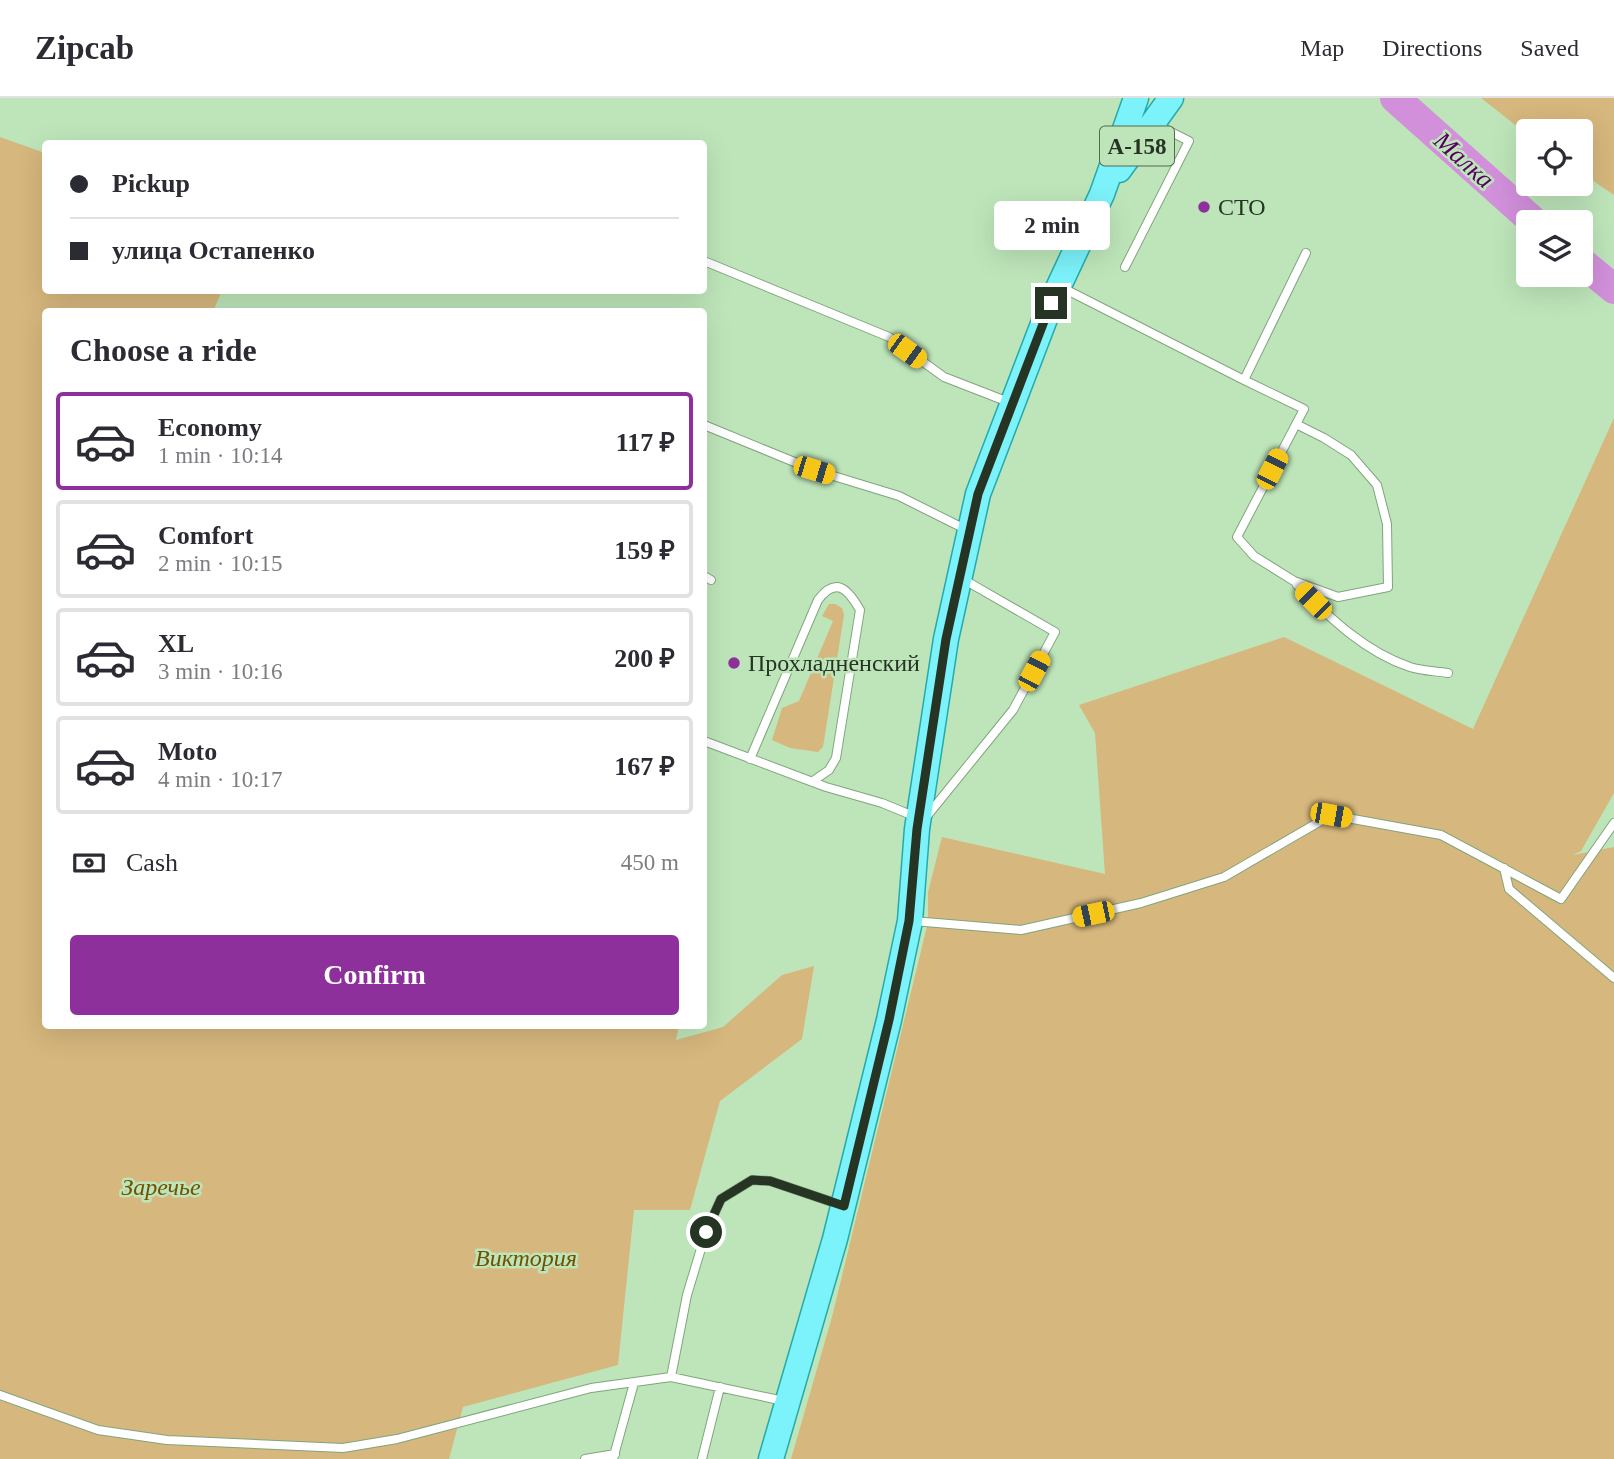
<!DOCTYPE html>
<meta charset="utf-8">
<style>
:root{--surface:#fff;--page:#f7f7f7;--text:#2b2b33;--muted:#7c7c81;--line:#e1e1e2;--accent:#8d309b}
body{margin:0;font-family:Georgia,serif;background:var(--page);color:var(--text);height:100vh;display:flex;flex-direction:column;font-size:26px;white-space:nowrap}
*{box-sizing:border-box;margin:0}
p{font-size:23px;color:var(--muted)}
.icon{flex:none;width:38px;height:38px;fill:none;stroke:currentColor;stroke-width:2;stroke-linecap:round;stroke-linejoin:round}
.map{position:relative;flex:1;overflow:hidden}
.panel{position:absolute;left:42px;top:210px;width:665px;height:721px;display:flex;flex-direction:column;background:var(--surface);border-radius:7px;box-shadow:0 7px 28px #0002}
.panel>*{flex:none}
.guide{position:absolute;left:42px;top:42px;width:665px;height:154px;border-radius:7px;box-shadow:0 7px 28px #0002;display:grid;align-content:center;height:154px;padding:0 28px;background:var(--surface)}
.buttons{position:absolute;left:1516px;top:21px;display:grid;gap:14px}
.buttons a{display:grid;place-items:center;width:77px;height:77px;border-radius:7px;background:var(--surface);box-shadow:0 7px 28px #0002;font-size:35px}
.end{position:absolute;width:32px;height:32px;margin:-16px;border:9px solid #253423;background:#fff;box-shadow:0 0 0 4px #fff}
.from{border-radius:50%}
.bubble{position:absolute;height:49px;border-radius:7px;background:var(--surface);box-shadow:0 7px 28px #0002;font-size:23px;font-weight:600;line-height:49px;text-align:center}
.car{position:absolute;width:21px;height:42px;margin:-21px -10px;border-radius:9px;box-shadow:0 0 5px 2px #0007;background:linear-gradient(#f5c518 24%,#345 0 40%,#f5c518 0 76%,#345 0 86%,#f5c518 0)}
.guide b{display:flex;align-items:center;gap:24px;height:66px;font-size:26px}
.guide b+b{border-top:2px solid var(--line)}
.guide i{width:18px;height:18px;background:var(--text)}
ul{padding:0;list-style:none}
li{display:flex;align-items:center;gap:21px;height:98px;margin:0 14px 10px;padding:0 14px;border:4px solid var(--line);border-radius:7px}
li div{flex:1}
li b{display:block;font-size:26px}
li em{font-style:normal;font-weight:600}
li.selected{border-color:var(--accent)}
li>.icon{width:63px;height:63px;stroke-width:1.5}
h2{padding:0 28px;font-size:32px;line-height:84px}
.pay{display:flex;align-items:center;gap:18px;height:77px;padding:0 28px;font-size:26px}
.pay p{margin-inline-start:auto}
.cta{display:flex;gap:14px;margin-top:auto;padding:14px 28px}
.cta a{flex:1;height:80px;border-radius:7px;background:var(--accent);color:#fff;font-size:28px;font-weight:600;line-height:80px;text-align:center}
header{display:flex;align-items:center;gap:42px;box-sizing:border-box;height:98px;padding:0 35px;background:var(--surface);border-bottom:2px solid var(--line)}
header strong{font-size:33px}
nav{display:flex;gap:38px;margin-inline-start:auto;font-size:24px}
.map>svg:first-child{display:block}
.green{fill:#d6b77d}
.lines{fill:none;stroke-linecap:round;stroke-linejoin:round}
.river{stroke:#d290db;stroke-width:30}
.service-casing{stroke:#80a57d;stroke-width:10}
.primary-casing{stroke:#24aaac;stroke-width:27}
.service{stroke:#fff;stroke-width:8}
.primary{stroke:#7cf2fa;stroke-width:24}
.route{stroke:#253423;stroke-width:9}
.poi-dot{fill:#8d309b;stroke:#bee5ba;stroke-width:2.5}
.labels{text-anchor:middle;dominant-baseline:central;stroke-width:5;stroke-linejoin:round;paint-order:stroke}
.shield{fill:#bee5ba;stroke:#536950;stroke-width:2}
.shield-label{font-size:23px;font-weight:bold;fill:#253423}
.poi-label{font-size:24px;fill:#253423;stroke:#bee5ba;text-anchor:start}
.park-label{font-size:24px;font-style:italic;fill:#715100;stroke:#bee5ba}
.water-label{font-size:26px;font-style:italic;fill:#570062;stroke:#bee5ba}
</style>
<header>
<strong>Zipcab</strong>
<nav><a>Map</a><a>Directions</a><a>Saved</a></nav>
</header>
<div class="map">
<svg width="1614" height="1361" viewBox="0 0 1614 1361">
<rect width="100%" height="100%" fill="#bee5ba"/>
<!-- green -->
<path class="green" d="M1481 0H1614V97L1580 74V33H1528V37Z
M0 39 45 55 46 192 222 193 213 213 46 214V928H679L676 942 723 929 782 877 814 868 802 941 720 1003 690 1112H634L618 1267 463 1309 449 1361H0Z
M1614 320V695L1581 753 1573 757 1614 749V1361H791L832 1219 928 824V794L942 739 1105 776 1095 635 1079 607 1284 539 1473 631Z
M829 506H835L842 510 844 517 823 649 818 654 790 650 772 642 782 610 799 603 833 523 822 518Z"/>
<g class="lines">
<!-- river -->
<path class="river" d="M1395 0 1534 124
M1580 163 1614 191"/>
<!-- service casing -->
<g class="service-casing">
<path id="service" d="M704 163 889 239 944 279 1011 305
M1125 169 1189 43 1155 26
M1061 189 1244 282 1306 155
M1244 282 1304 311 1237 439 1254 458 1294 483 1338 499 1388 489 1387 426 1377 387 1351 357 1324 340 1296 326
M704 327 814 372 899 398 967 432
M704 478 711 482
M1297 487C1330 520 1365 554 1410 569 1422 573 1436 573 1448 575
M704 643 826 689 882 705 916 719
M750 661 818 502C836 478 848 491 860 512L836 660 829 672 813 683
M927 718 1013 612 1055 534 961 480
M1504 770 1509 791 1614 880
M913 823 1021 832 1141 805 1224 779 1331 717 1441 737 1561 801 1614 725
M671 1279 687 1197 706 1134 721 1101 752 1082 770 1083 841 1107
M0 1297 98 1332 167 1342 343 1350 397 1341 591 1290 671 1279 784 1303
M585 1361 615 1356
M613 1361 634 1285
M702 1361 720 1289"/>
</g>
<!-- primary casing -->
<g class="primary-casing">
<path id="primary" d="M1119 72 1171 0
M771 1361 835 1141 889 922 910 823 917 731 946 541 978 396 1051 205 1102 96 1136 0"/>
</g>
<!-- service -->
<use href="#service" class="service"/>
<!-- primary -->
<use href="#primary" class="primary"/>
</g>
<g class="lines">
<!-- route -->
<path class="route" d="M706 1134 721 1101 752 1082 770 1083 844 1108 889 922 909 823 917 731 946 541 978 396 1051 205"/>
</g>
<!-- markers -->
<g class="poi-dot">
<circle cx="1204" cy="109" r="7"/>
<circle cx="734" cy="565" r="7"/>
</g>
<g class="labels">
<!-- shield labels -->
<rect class="shield" x="1100" y="28.5" width="74" height="39" rx="5"/>
<g class="shield-label">
<text x="1137" y="48">А-158</text>
</g>
<!-- poi labels -->
<g class="poi-label">
<text x="1218" y="109">СТО</text>
<text x="748" y="565">Прохладненский</text>
</g>
<!-- park labels -->
<g class="park-label">
<text x="161" y="1089">Заречье</text>
<text x="526" y="1160">Виктория</text>
</g>
<!-- water labels -->
<g class="water-label">
<text transform="translate(1464 62) rotate(42)">Малка</text>
</g>
</g>
</svg>
<div class="buttons">
<a><svg class="icon" aria-label="locate" viewBox="0 0 24 24"><circle cx="12" cy="12" r="6"/><path d="M12 2v4M12 18v4M2 12h4M18 12h4"/></svg></a>
<a><svg class="icon" aria-label="layers" viewBox="0 0 24 24"><path d="M12 4l9 5-9 5-9-5zM3 14l9 5 9-5"/></svg></a>
</div>
<i class="end from" style="left:706px;top:1134px"></i>
<i class="end" style="left:1051px;top:205px"></i>
<div class="bubble" style="left:994px;top:103px;width:116px">2 min</div>
<i class="car" style="left:907px;top:253px;rotate:126deg"></i>
<i class="car" style="left:1272px;top:371px;rotate:27deg"></i>
<i class="car" style="left:814px;top:372px;rotate:107deg"></i>
<i class="car" style="left:1313px;top:503px;rotate:315deg"></i>
<i class="car" style="left:1034px;top:573px;rotate:28deg"></i>
<i class="car" style="left:1331px;top:717px;rotate:100deg"></i>
<i class="car" style="left:1093px;top:816px;rotate:258deg"></i>
<div class="guide">
<b><i class="from"></i>Pickup</b>
<b><i></i>улица Остапенко</b>
</div>
<section class="panel">
<h2>Choose a ride</h2>
<ul>
<li class="selected"><svg class="icon" aria-label="car" viewBox="0 0 24 24"><path d="M5 17H2v-5l4-1 3-4h7l3 4 3 1v5h-3M9 17h6M6 11h13"/><circle cx="7" cy="17" r="2"/><circle cx="17" cy="17" r="2"/></svg><div><b>Economy</b><p>1 min · 10:14</p></div><em>117 ₽</em></li>
<li><svg class="icon" aria-label="car" viewBox="0 0 24 24"><path d="M5 17H2v-5l4-1 3-4h7l3 4 3 1v5h-3M9 17h6M6 11h13"/><circle cx="7" cy="17" r="2"/><circle cx="17" cy="17" r="2"/></svg><div><b>Comfort</b><p>2 min · 10:15</p></div><em>159 ₽</em></li>
<li><svg class="icon" aria-label="car" viewBox="0 0 24 24"><path d="M5 17H2v-5l4-1 3-4h7l3 4 3 1v5h-3M9 17h6M6 11h13"/><circle cx="7" cy="17" r="2"/><circle cx="17" cy="17" r="2"/></svg><div><b>XL</b><p>3 min · 10:16</p></div><em>200 ₽</em></li>
<li><svg class="icon" aria-label="car" viewBox="0 0 24 24"><path d="M5 17H2v-5l4-1 3-4h7l3 4 3 1v5h-3M9 17h6M6 11h13"/><circle cx="7" cy="17" r="2"/><circle cx="17" cy="17" r="2"/></svg><div><b>Moto</b><p>4 min · 10:17</p></div><em>167 ₽</em></li>
</ul>
<div class="pay"><svg class="icon" aria-label="cash" viewBox="0 0 24 24"><path d="M3 7h18v10H3z"/><circle cx="12" cy="12" r="2"/></svg>Cash<p>450 m</p></div>
<div class="cta"><a>Confirm</a></div>
</section>
</div>
